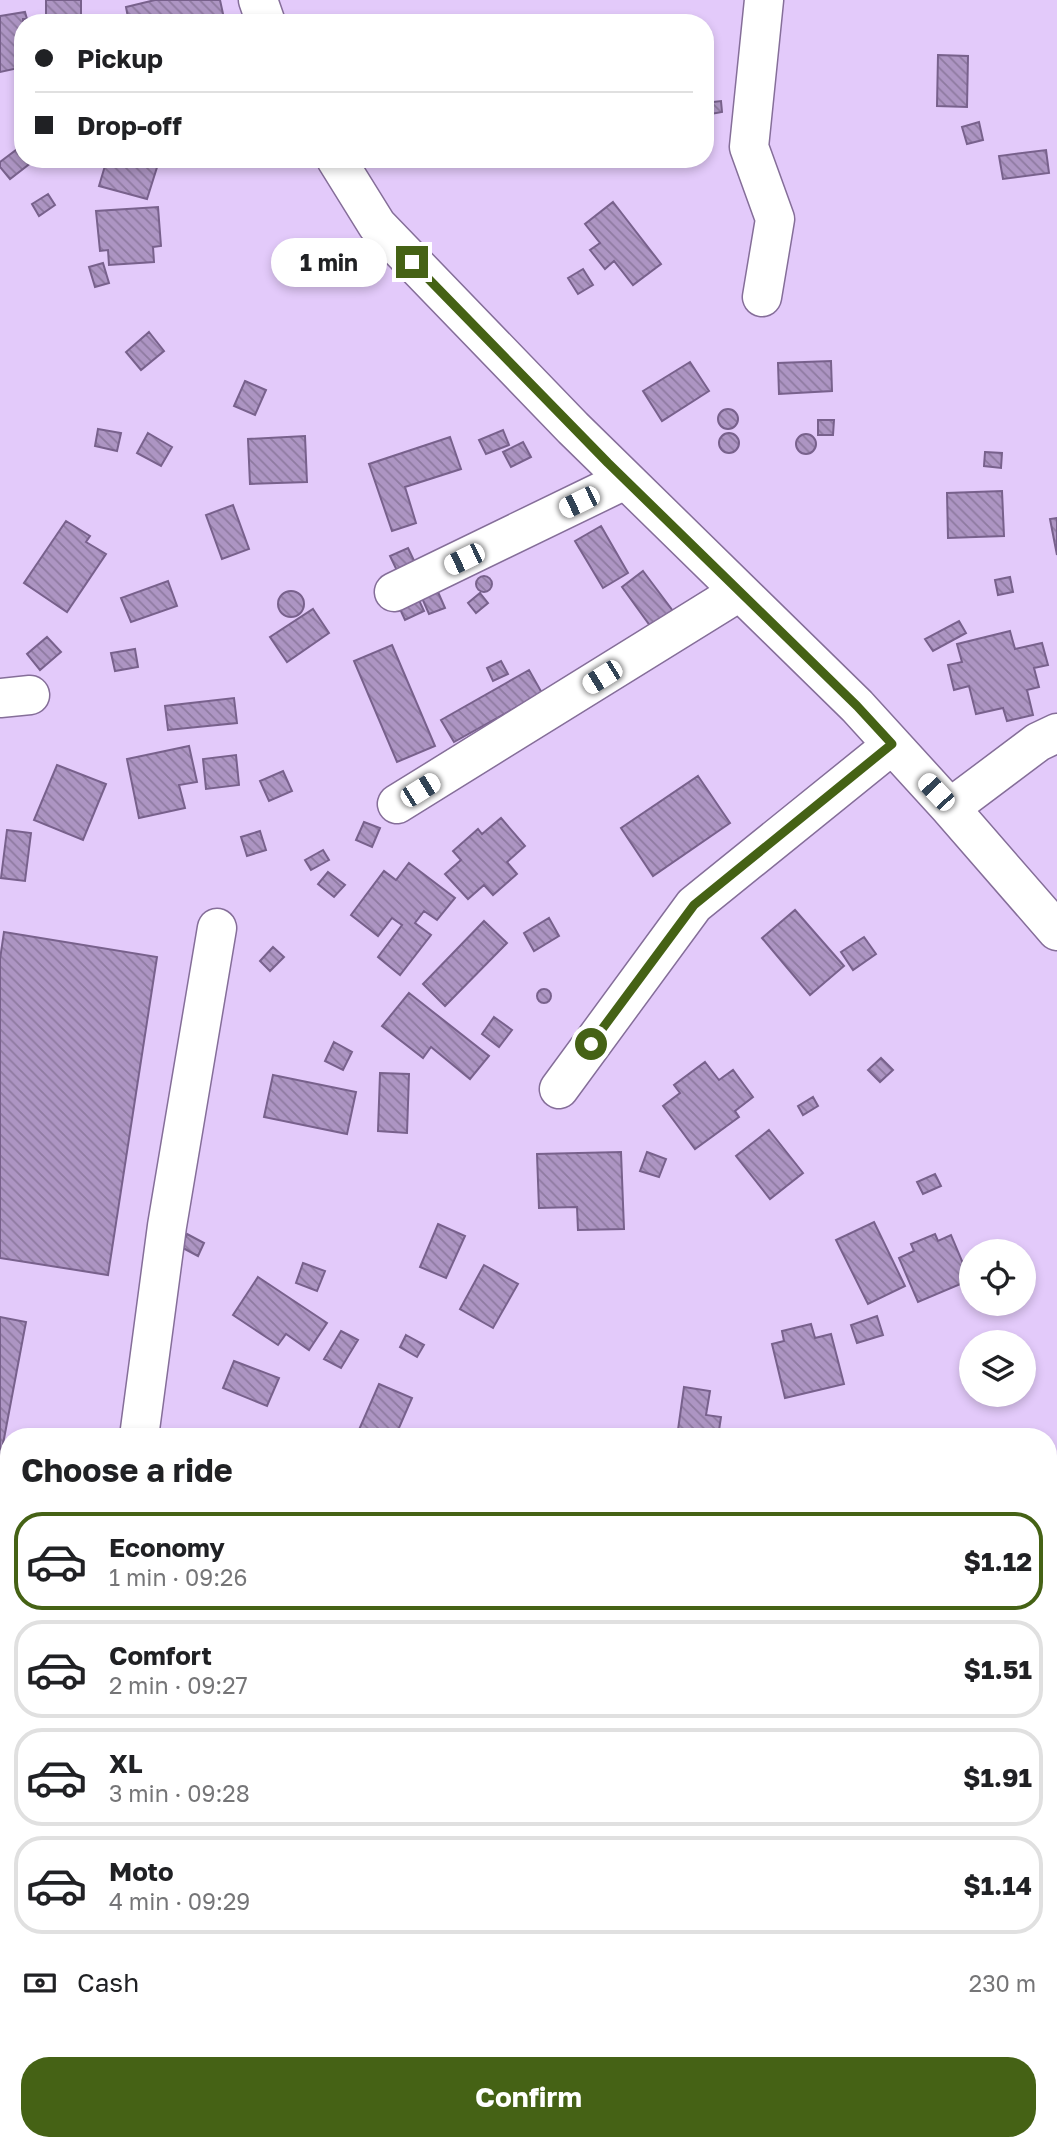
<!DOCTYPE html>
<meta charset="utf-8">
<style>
:root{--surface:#fff;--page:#f6f6f6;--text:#202124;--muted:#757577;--line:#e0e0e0;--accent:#456215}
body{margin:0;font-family:"Golos Text",sans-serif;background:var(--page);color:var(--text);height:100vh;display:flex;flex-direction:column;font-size:26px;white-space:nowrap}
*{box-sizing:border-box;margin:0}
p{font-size:23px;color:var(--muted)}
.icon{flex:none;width:38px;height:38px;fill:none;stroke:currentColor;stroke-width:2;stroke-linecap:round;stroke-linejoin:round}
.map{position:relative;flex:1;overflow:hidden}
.panel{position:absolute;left:0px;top:1428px;width:1057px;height:723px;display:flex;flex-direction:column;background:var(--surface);border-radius:28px 28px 0 0;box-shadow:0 4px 10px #0003}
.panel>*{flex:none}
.guide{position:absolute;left:14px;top:14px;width:700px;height:154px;border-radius:28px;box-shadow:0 4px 10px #0003;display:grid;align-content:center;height:154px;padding:0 21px;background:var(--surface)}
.fabs{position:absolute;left:959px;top:1239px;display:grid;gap:14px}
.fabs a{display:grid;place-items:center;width:77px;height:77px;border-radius:50%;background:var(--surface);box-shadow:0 4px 10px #0003;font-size:35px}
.end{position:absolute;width:32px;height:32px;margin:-16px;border:9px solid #456215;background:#fff;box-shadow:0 0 0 4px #fff}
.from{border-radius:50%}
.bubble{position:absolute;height:49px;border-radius:24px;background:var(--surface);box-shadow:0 4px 10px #0003;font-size:23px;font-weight:700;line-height:49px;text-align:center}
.car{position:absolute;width:21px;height:42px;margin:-21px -10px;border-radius:9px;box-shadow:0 0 5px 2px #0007;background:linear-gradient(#fff 24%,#345 0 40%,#fff 0 76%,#345 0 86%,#fff 0)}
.guide b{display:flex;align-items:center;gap:24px;height:66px;font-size:26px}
.guide b+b{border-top:2px solid var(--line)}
.guide i{width:18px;height:18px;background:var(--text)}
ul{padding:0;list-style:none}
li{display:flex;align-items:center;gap:21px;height:98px;margin:0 14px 10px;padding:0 7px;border:4px solid var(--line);border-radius:28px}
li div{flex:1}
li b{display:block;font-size:26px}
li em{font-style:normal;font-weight:700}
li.active{border-color:var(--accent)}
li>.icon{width:63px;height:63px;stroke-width:1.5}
h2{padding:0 21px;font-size:32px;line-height:84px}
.pay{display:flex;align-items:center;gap:18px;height:77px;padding:0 21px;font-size:26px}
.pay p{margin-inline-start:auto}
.cta{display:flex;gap:14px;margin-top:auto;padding:14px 21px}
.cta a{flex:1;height:80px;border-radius:28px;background:var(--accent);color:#fff;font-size:28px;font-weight:700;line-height:80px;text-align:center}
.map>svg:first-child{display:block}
.building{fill:url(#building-back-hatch);stroke:#78618c;stroke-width:2}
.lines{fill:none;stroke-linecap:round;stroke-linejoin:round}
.minor-casing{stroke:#856e99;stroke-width:41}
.minor{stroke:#fff;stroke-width:38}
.route{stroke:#456215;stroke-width:9}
</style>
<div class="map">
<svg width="1057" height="2150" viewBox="0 0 1057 2150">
<defs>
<pattern id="building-back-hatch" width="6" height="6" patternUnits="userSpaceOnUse" patternTransform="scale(1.75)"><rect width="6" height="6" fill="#ad95c3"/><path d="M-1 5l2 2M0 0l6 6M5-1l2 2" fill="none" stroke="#8e7aa0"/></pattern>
</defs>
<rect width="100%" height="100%" fill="#e3cafa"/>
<!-- building -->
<path class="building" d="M46 0H81V23L46 22Z
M155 0H220L225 23H129L126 7Z
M25 12 27 19H23V67L0 72V16Z
M938 55 968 56 967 107 937 106Z
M721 101 722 112 705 115V103Z
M979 122 983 140 967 144 962 127Z
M20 147 23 151V159H30L32 162 10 179 0 167V162Z
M1046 150 1049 173 1003 179 999 156Z
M107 159 159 161 147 199 99 186Z
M48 194 55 205 39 216 32 204Z
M613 202 661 264 633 285 614 261 605 269 590 250 600 243 585 224Z
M158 207 161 246 153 247 154 262 109 265 108 250 100 251 96 211Z
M103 263 109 283 95 287 89 267Z
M583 269 593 285 578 294 568 278Z
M149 332 164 351 141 370 126 352Z
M831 361 832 391 779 394 778 363Z
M690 362 709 391 662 421 643 391Z
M245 381 266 390 255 415 234 406Z
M718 419a10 10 0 1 1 20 0a10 10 0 1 1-20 0Z
M818 420H834L833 435H818Z
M98 429 121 433 117 451 95 446Z
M503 430 509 445 486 454 479 440Z
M148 433 172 447 161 466 137 453Z
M719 443a10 10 0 1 1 20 0a10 10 0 1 1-20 0Z
M796 444a10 10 0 1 1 20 0a10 10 0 1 1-20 0Z
M305 436 307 482 250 484 248 439Z
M450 437 461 469 405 487 416 523 392 531 369 464Z
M523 442 531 457 511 467 503 452Z
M985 452 1002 453 1001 468 984 466Z
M1002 491 1004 536 948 538 947 493Z
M233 505 249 549 222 559 206 515Z
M1057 518V555L1050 519Z
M66 521 90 536 86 542 106 554 67 612 24 583Z
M601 526 628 573 603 588 575 541Z
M408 548 418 569 400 577 390 556Z
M643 571 673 611 651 627 622 587Z
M476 584a8 8 0 1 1 16 0a8 8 0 1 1-16 0Z
M1010 577 1013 592 998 595 995 580Z
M168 581 177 606 131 622 121 598Z
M278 604a13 13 0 1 1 26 0a13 13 0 1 1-26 0Z
M438 592 445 608 429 614 422 598Z
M480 593 488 603 476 613 468 603Z
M418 598 424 611 405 620 399 607Z
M313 609 329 633 287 662 270 637Z
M959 621 966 633 933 651 925 639Z
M1010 631 1015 649 1042 643 1048 665 1034 668 1039 687 1027 690 1033 715 1007 721 1003 708 976 714 969 686 954 690 948 665 962 662 957 644Z
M47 637 61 652 40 670 27 654Z
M392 645 435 746 397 762 354 661Z
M135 649 138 667 115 671 111 653Z
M501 661 508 674 493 681 487 668Z
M529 670 542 693 454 742 441 720Z
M234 698 237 723 168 730 165 706Z
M189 746 197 782 179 785 185 808 139 818 127 759Z
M236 755 239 785 206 789 203 759Z
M57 765 106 784 83 840 34 820Z
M283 771 292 791 269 801 260 781Z
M698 776 730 823 653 876 621 828Z
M501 818 525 846 507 862 517 874 493 895 484 885 468 899 445 874 461 860 453 851 478 829 482 834Z
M364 822 380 828 372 847 356 840Z
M7 830 31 833 25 881 1 878Z
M260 831 266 850 247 856 241 837Z
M323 850 329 860 311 870 305 860Z
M409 863 455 898 437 920 424 911 415 923 431 935 400 975 378 957 402 925 392 918 378 936 351 915 384 871 396 880Z
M328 872 345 885 334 897 318 884Z
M795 910 844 966 810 995 762 938Z
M549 918 559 936 534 951 524 933Z
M484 921 507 943 445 1006 423 984Z
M4 932 157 957 108 1275 0 1258V959Z
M864 937 876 954 853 970 841 952Z
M273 947 284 957 270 971 260 961Z
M537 996a7 7 0 1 1 14 0a7 7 0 1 1-14 0Z
M409 993 489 1056 470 1079 431 1047 423 1058 382 1026Z
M494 1017 512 1030 499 1047 482 1034Z
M334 1042 352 1052 343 1070 325 1061Z
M881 1058 893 1070 880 1082 868 1070Z
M705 1062 719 1080 733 1070 753 1097 735 1111 739 1117 695 1149 663 1106 680 1093 674 1085Z
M380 1073 409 1074 407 1133 378 1131Z
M273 1075 356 1092 347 1134 264 1117Z
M813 1097 818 1106 803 1115 798 1106Z
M769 1130 803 1173 770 1199 736 1156Z
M621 1152 624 1229 578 1230 577 1207 539 1208 537 1154Z
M647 1152 666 1159 659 1177 640 1171Z
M935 1174 941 1186 923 1194 917 1182Z
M874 1222 905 1286 868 1304 836 1240Z
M438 1224 465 1236 446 1278 420 1267Z
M187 1234 204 1243 198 1256 181 1247Z
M935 1234 938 1241 951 1235 970 1280 918 1302 899 1258 914 1251 911 1244Z
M303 1263 325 1271 317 1291 296 1283Z
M484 1265 518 1284 493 1328 460 1309Z
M258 1277 327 1323 309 1350 286 1334 278 1345 233 1315Z
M877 1316 883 1335 857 1343 851 1325Z
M0 1317 26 1322 0 1460Z
M811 1324 815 1338 831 1334 844 1384 785 1398 772 1344 784 1341 782 1331Z
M341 1331 358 1340 341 1368 324 1359Z
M406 1335 424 1345 417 1357 400 1347Z
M234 1361 279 1378 267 1406 223 1388Z
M379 1384 412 1398 395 1437H369L358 1432Z
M684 1387 710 1391 706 1415 721 1417 718 1437H677Z
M1048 1899 1057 1902V1938L1048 1935Z
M321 2142H389L388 2150H321Z
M788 2142H875L845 2150H809V2146L790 2150Z
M918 2142H939L945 2150H924Z"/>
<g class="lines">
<!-- minor casing -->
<g class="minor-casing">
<path id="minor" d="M258 0 266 23
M336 159 377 225 573 428 857 706 950 808 1057 931
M762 297 775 219 749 147 764 0
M394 592 625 480
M0 698 30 695
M397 804 739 592
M950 808 1038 742 1057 733
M559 1089 694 905 892 745
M139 1437 167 1226 217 928
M0 1560 9 1562
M1048 1571 1057 1572
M1048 1630 1057 1607
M0 2115 9 2113"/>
</g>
<!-- minor -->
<use href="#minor" class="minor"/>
</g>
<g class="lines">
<!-- route -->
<path class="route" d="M412 262 608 463 857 706 892 744 694 905 591 1044"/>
</g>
</svg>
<div class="fabs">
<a><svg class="icon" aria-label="locate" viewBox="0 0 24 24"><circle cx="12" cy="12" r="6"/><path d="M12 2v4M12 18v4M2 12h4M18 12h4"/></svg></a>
<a><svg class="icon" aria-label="layers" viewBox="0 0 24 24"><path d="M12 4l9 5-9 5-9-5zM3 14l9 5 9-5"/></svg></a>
</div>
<i class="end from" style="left:591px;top:1044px"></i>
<i class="end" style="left:412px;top:262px"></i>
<div class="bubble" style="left:271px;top:238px;width:116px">1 min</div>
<i class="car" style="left:579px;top:502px;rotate:244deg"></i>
<i class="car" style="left:464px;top:559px;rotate:244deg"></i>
<i class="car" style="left:602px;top:677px;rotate:238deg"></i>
<i class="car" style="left:420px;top:790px;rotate:58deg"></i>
<i class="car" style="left:936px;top:792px;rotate:317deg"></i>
<div class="guide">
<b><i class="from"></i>Pickup</b>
<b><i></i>Drop-off</b>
</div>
<section class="panel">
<h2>Choose a ride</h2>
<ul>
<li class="active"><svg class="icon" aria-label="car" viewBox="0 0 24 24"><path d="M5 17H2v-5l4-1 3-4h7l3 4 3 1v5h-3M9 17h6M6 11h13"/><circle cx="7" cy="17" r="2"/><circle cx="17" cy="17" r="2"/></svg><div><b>Economy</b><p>1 min · 09:26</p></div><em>$1.12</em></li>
<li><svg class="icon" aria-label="car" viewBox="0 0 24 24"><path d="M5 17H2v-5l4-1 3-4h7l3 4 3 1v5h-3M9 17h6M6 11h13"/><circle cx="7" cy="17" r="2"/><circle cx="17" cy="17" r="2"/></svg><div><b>Comfort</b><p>2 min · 09:27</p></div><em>$1.51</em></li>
<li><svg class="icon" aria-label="car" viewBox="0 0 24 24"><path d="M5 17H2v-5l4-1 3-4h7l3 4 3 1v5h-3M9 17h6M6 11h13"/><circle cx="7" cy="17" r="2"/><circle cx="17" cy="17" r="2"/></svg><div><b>XL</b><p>3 min · 09:28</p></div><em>$1.91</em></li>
<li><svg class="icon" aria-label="car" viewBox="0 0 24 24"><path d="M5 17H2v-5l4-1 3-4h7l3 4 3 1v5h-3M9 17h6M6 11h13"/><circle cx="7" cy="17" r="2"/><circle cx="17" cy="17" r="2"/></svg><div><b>Moto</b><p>4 min · 09:29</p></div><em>$1.14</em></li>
</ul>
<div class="pay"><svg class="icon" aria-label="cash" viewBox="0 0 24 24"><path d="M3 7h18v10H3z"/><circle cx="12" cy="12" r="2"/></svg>Cash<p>230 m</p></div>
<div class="cta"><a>Confirm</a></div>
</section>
</div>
